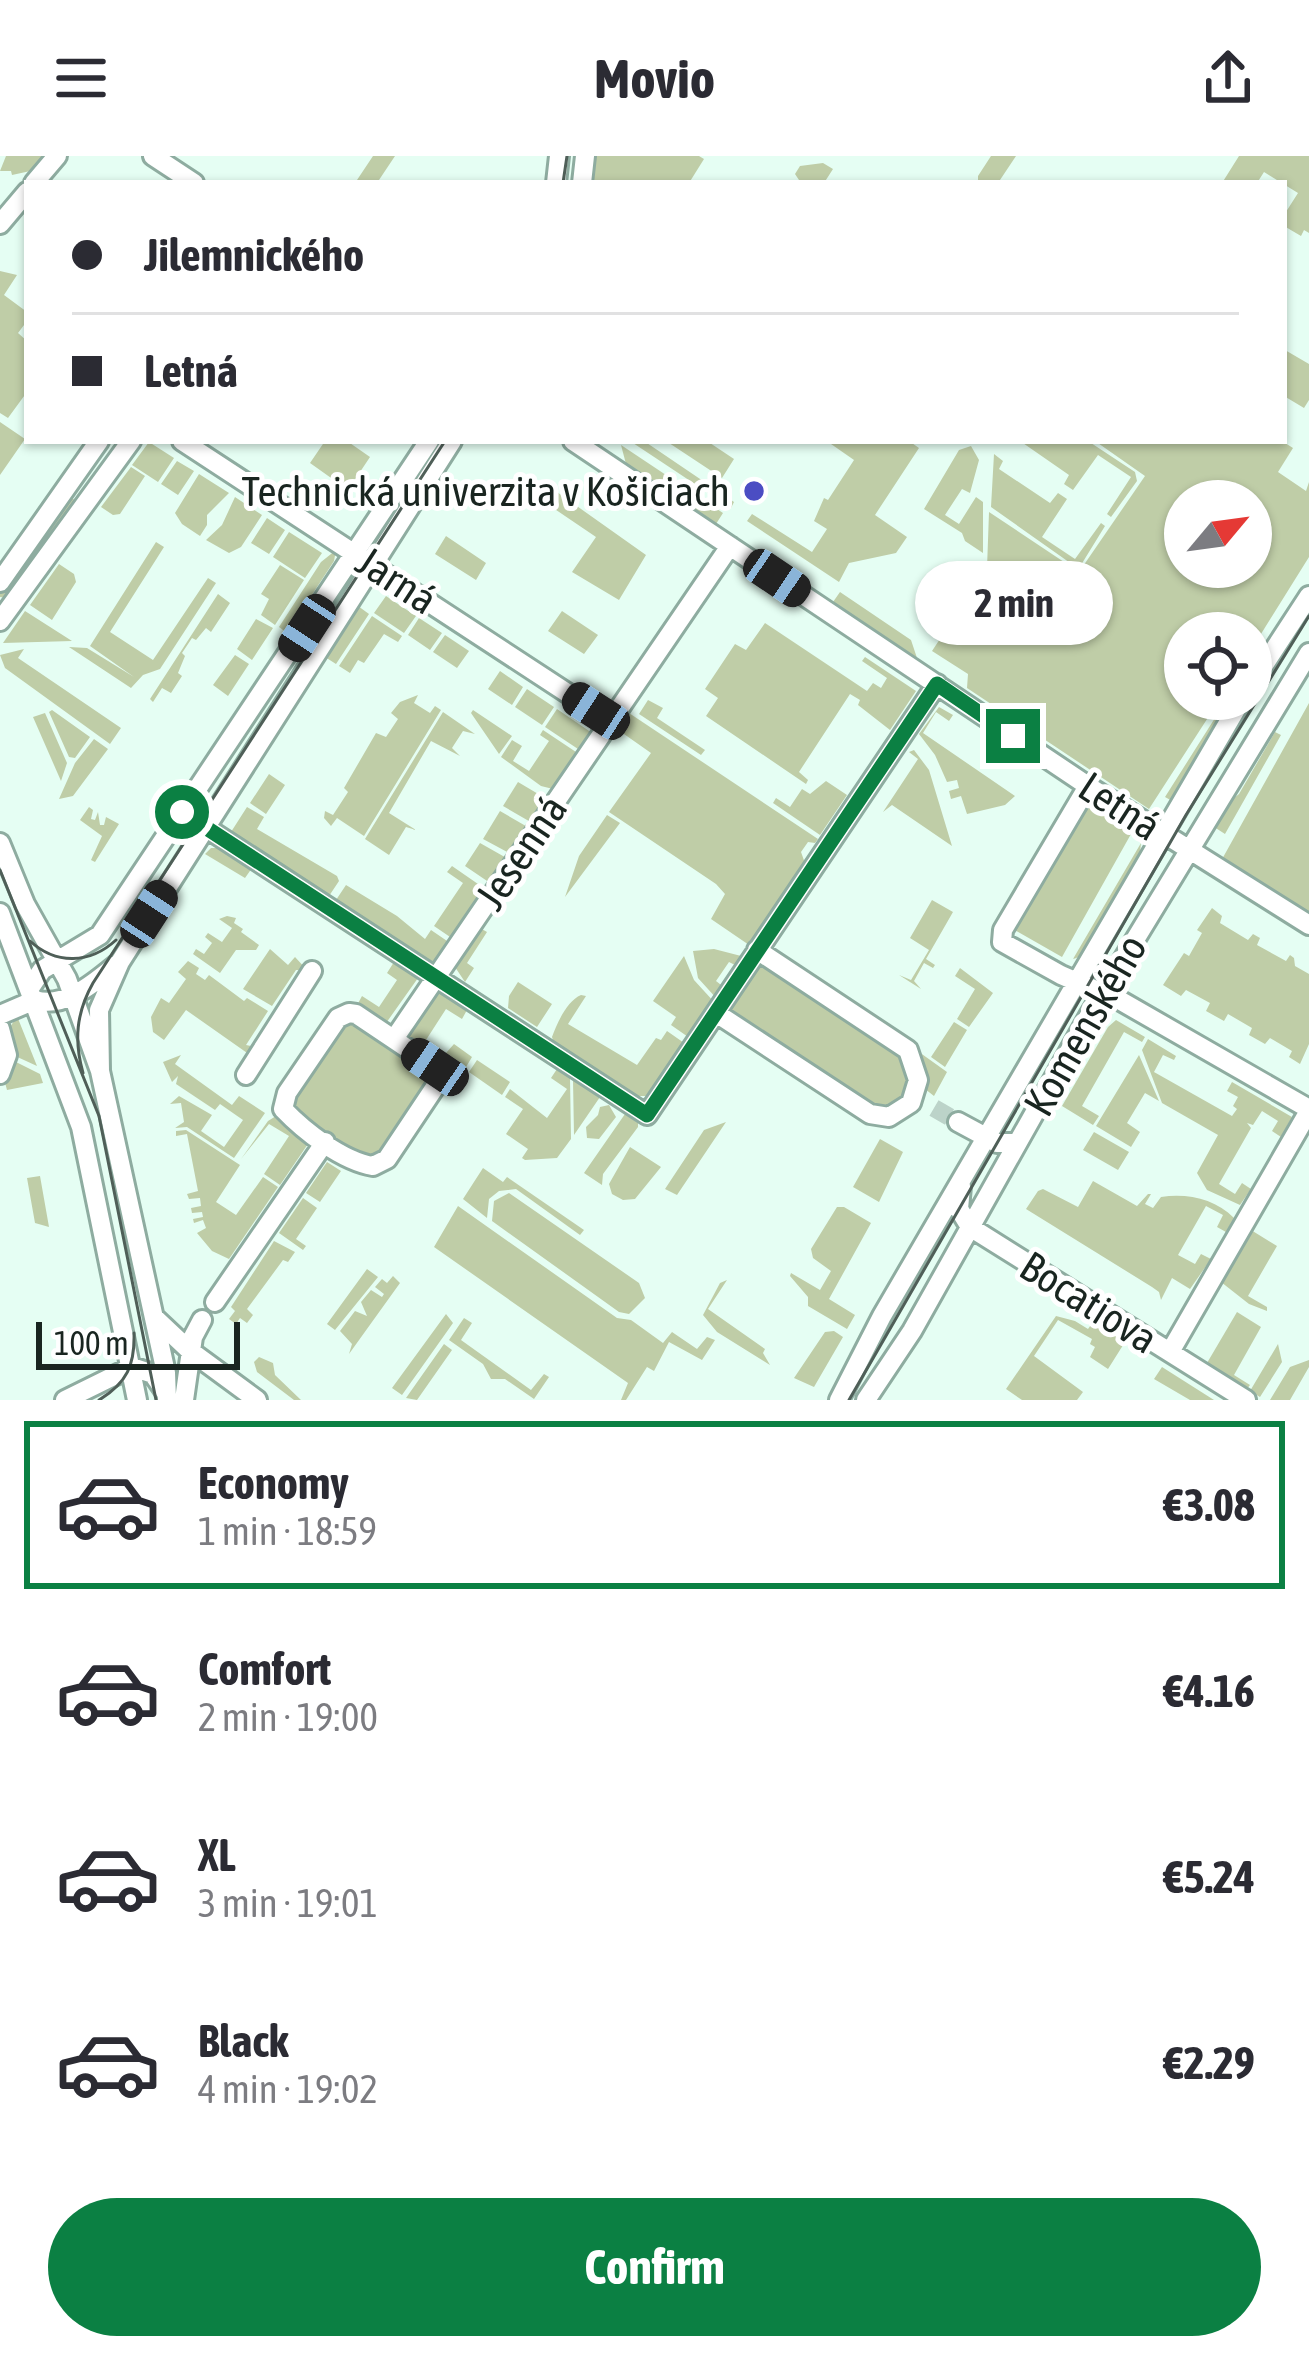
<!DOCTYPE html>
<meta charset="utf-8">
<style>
:root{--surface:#fff;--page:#f2f2f3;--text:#2b2b33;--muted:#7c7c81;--line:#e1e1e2;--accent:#0b8043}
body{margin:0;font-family:"Asap Condensed",sans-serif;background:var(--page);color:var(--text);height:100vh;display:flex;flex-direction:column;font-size:45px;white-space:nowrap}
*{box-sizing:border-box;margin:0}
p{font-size:39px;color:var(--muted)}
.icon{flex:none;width:66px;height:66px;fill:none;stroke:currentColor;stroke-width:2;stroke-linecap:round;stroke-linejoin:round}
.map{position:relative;height:1244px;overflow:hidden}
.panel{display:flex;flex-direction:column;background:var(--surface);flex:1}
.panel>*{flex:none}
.hud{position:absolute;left:24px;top:24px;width:1263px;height:264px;border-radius:0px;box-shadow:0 3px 9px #0004;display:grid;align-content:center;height:264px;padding:0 48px;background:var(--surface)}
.needle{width:78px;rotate:61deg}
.tools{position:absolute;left:1164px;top:324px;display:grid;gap:24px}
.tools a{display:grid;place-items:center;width:108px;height:108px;border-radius:50%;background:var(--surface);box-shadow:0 3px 9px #0004;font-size:60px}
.scale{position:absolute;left:36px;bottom:30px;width:204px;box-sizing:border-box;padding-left:12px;border:6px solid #192520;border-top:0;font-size:33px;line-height:42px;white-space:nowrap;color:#192520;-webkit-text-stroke:9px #fff;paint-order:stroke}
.end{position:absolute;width:54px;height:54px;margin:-27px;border:15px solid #0b8043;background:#fff;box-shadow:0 0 0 6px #fff}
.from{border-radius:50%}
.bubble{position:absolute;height:84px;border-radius:42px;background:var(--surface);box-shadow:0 3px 9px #0004;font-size:39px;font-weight:700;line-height:84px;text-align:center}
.car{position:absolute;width:36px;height:72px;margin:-36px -18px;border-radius:15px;box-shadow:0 0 9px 3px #0007;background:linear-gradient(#222 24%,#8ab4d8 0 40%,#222 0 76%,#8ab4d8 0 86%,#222 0)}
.hud b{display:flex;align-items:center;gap:42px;height:114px;font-size:45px}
.hud b+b{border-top:3px solid var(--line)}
.hud i{width:30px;height:30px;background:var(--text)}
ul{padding:21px 0 0;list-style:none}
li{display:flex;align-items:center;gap:36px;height:168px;margin:0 24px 18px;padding:0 24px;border:6px solid transparent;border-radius:0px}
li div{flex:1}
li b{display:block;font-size:45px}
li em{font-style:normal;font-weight:700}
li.active{border-color:var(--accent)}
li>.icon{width:108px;height:108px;stroke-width:1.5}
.primary-button{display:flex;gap:24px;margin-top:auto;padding:24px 48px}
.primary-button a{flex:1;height:138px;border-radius:72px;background:var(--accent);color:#fff;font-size:48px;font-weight:700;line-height:138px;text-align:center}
header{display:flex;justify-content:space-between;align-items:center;height:156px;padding:0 48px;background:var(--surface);font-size:54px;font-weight:700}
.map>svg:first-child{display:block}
.green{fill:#bfcda7;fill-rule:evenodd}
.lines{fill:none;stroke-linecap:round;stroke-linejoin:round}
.minor-tunnel{stroke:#bcd3c9;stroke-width:18;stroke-dasharray:18 9;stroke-linecap:butt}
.minor-casing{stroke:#8eaca0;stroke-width:24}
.minor{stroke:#fff;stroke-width:18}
.tram{stroke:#4f5f58;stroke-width:3}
.route{stroke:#0b8043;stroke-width:15}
.poi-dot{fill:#4b4dc3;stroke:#fff;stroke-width:4.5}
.labels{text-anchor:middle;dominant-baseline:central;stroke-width:10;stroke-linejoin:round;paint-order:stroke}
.poi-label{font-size:42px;fill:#192520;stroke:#fff;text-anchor:end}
.street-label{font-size:42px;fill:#192520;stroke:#fff}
</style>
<header><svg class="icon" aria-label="menu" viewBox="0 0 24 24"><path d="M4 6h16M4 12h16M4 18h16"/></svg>Movio<svg class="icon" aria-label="share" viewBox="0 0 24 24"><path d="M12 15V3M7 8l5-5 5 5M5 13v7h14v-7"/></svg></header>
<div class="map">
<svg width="1309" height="1244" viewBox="0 0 1309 1244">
<rect width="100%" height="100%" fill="#e5fef3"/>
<!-- green -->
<path class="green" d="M6 0H47L35 14 12 19 11 15H0Z
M373 0H395L377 27H355Z
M596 0H699L704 3 689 27H591Z
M991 0H1016L998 27H978V20Z
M1239 0H1309V77L1304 74 1301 80 1284 70V59L1298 37 1264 16 1257 27H1222Z
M823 7 833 13 824 27H801L795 18 800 10Z
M0 115 17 119 4 139 27 156V165L18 177 27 185V236L8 262 0 257Z
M1285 194 1309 208V244L1304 252 1284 240Z
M0 266 25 283 0 319Z
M325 285H347L370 301 348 334 310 307Z
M630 285H644L734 346 731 352Z
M666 285H707L734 303 722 322Z
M833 285H909L919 292 875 359 907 381 896 397 849 407 839 426 747 365 752 358 812 396 827 373 814 365 824 342 828 344 854 304 831 288Z
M1020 285H1088L1135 316 1137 325 1111 361 1107 358 1131 321 1098 299 1073 334 1064 328 1069 319Z
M1095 285H1282L1293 292 1278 316 1306 335 1309 326V401L1251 494V477H1185V543H1220L1149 653 967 532 968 518 932 495 987 412 989 356 1079 416 1145 320ZM1185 345H1251V411H1185Z
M149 286 174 302 158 326 132 309Z
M621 289 723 357 716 368 626 308Z
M971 290 979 304 970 337 962 333 945 359 959 368 976 341 983 346V397L965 385 962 377 924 353 959 294Z
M994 298 1003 305 999 313 1050 347 1058 337 1067 343 1042 381 1075 403 1101 367 1105 370 1081 409H1073L991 351Z
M177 305 194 315 178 339 161 328Z
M131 311 145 320 120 358 113 359 101 351Z
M199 318 229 337 207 359V369L200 380 182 368 175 357Z
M544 331H550L646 399 619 444 572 416 596 381 534 339Z
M69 340 76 345 7 442 0 441V435H5L18 412H22L24 404H28L29 397 45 381 46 373 55 366 57 357H62Z
M235 341 262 359 241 391 229 397 206 384 222 369Z
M267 362 285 374 269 398 251 387Z
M289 376 322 397 305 422 273 401Z
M446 380 486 407 476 424 435 398Z
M156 386 164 391 110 476 153 504 208 422 216 427 160 513 143 519 131 532 69 491 87 492 134 521 90 490Z
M336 394 334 405 287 477 279 471 321 406Z
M59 408 74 418 76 426 52 464 30 449Z
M280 409 304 424 275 469 261 459 269 443 261 438Z
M840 436 911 484 917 502 833 446Z
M218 438 230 447 211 476 206 472 196 484 192 482 182 497 185 500 178 517 182 520 171 537 162 532 153 546 150 543Z
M386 440 416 460 404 477 374 457Z
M358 450 369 458 336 508 325 501Z
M25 455 72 485 3 487Z
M562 455 598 479 584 498 548 475Z
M372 460 402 480 398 486 384 478 364 507 358 504 350 517 339 510Z
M419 462 442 477 430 494 408 479Z
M256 463 273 472 252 504 237 493Z
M765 467 867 535 873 527 881 532 887 522 862 505 865 501 916 535 890 574 858 549 860 544 850 538 799 616 808 624 806 628 706 560 718 542 705 533 735 488 746 494Z
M445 479 469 495 457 512 433 496Z
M24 493 18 502 121 572 110 588 5 512 0 499Z
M235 499 249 508 228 540 213 529Z
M500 515 523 531 512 549 488 533Z
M527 533 554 551 542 569 515 551Z
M418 539 414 547 430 557 435 550 441 554 364 680 337 662 331 670 324 662 325 655 333 659 348 636 344 632 376 577 386 581 398 563 391 557 400 546Z
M1227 543H1237L1174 646 1165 641Z
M648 544 663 552 657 562 705 594 701 599 639 558Z
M1309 547V756L1221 705Z
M939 551 953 559 949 565 936 556 923 577 1015 640 1005 649 967 658 961 640 951 643 949 635 959 632 957 624 947 626 935 599 919 578Z
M557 553 595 579 584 597 545 571Z
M52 554 90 581 75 602 69 601 49 556Z
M473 554 512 580 499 598 471 557Z
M626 555 818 683 815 687 808 686 801 696 806 710 752 791 711 763 725 738 716 728 609 656 651 597 614 571Z
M443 556 475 578 463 575 452 592 460 600 431 585 389 657 416 674 406 671 389 699 365 683Z
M45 557 67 607 61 625 33 561Z
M543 574 582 600 553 633 541 630 501 601 512 584 522 590 513 605 529 615 549 585 540 579Z
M1275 576 1281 579 1225 678 1208 667 1214 658 1239 638Z
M94 583 108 593 73 640 59 643 75 607Z
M914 594 929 614 952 690 892 649 883 656 918 603 909 596Z
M269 618 285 629 266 658 250 647Z
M826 625 847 639 820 679 773 647 776 642 790 651 802 633 810 638Z
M518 626 550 645 534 668 503 650Z
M1084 645 1131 678 1062 801 1011 772Z
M89 651 93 654 91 663 95 664 98 656 100 669H104L106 661 119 668 95 706 91 704 102 680 80 664Z
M247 651 264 661 257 673 337 720 339 725 329 740 231 676Z
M500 655 531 673 513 699 483 683Z
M607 659 620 667 565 741 579 700Z
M480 687 510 704 493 729 465 710Z
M1141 687 1140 697 1082 800 1073 803Z
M211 692H219L252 712 245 722 205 698Z
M452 710 478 728 480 737 453 783 434 770 463 727 447 716Z
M346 729 397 760 425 783 431 774 450 787 432 807 336 744Z
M932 744 953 756 926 803 935 809 933 812 924 807 914 825 921 833 899 819 911 824 929 794 910 782Z
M1212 752 1222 760 1220 767 1248 784 1253 778 1260 782 1257 789 1286 805 1290 799 1294 802 1295 810 1309 818V888L1300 908 1289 901 1292 895 1270 882 1265 888 1249 879 1252 872 1228 858 1224 865 1206 855 1210 847 1186 834 1181 840 1163 829 1184 797 1189 800 1202 777 1197 774Z
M227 760 236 762 234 767 243 773 241 776 259 789 256 794H236L220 817 193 798 196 793 204 798 212 787 205 781 208 777 222 786 232 772 219 763Z
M480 772 487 776 467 807 474 812 465 826 455 811Z
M270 793 288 809 295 801 307 814H296L272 850 243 833Z
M714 793 745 801 739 811 729 806 716 825 725 832 717 843 698 822 693 795Z
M765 799 908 894 918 930 889 961 724 862Z
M684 800 694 824 715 847 691 883 671 869 676 861 653 845Z
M188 805 199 812 196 818 205 824 209 819 244 845 247 842 268 855 246 889 256 891 250 899 186 854 164 884 153 876 151 861 161 842 169 847 186 823 178 816Z
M394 806 418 822 384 870 355 853 362 840 379 851 397 824 387 817Z
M960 812 993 837 969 871 957 863 975 833 955 820Z
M518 826 552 848 537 871 508 852 509 840Z
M435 832 467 854 462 863 446 853 426 884 446 897 454 888 472 901 460 921 455 918 457 913 450 909 447 913 415 892 405 880Z
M581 839 586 840 568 868 637 909 656 882 661 884 667 875 687 889 648 940H631L554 888 552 881C557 867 567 845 581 839Z
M17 860 37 910 13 899 7 876Z
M349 863 425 913C432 941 394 988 372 1003L354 1000 295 956 291 945 336 872Z
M1116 864 1145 881 1142 886 1124 876 1082 950 1099 960 1093 969 1062 950 1108 871Z
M954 866 967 874 945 911 931 901Z
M1148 883 1176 900 1174 904 1163 899 1154 916 1232 960 1237 953 1233 950 1238 941 1227 935 1232 926 1292 961 1281 981 1272 975 1278 965 1262 955 1253 969 1247 967 1251 972 1219 1028 1235 1038 1242 1027 1251 1033 1240 1049 1207 1034 1197 1017 1218 979 1162 947 1142 894Z
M919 896 947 916 934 940 925 933Z
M181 899 175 908 232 949 239 940 265 957 234 1002 187 971 175 972 184 966 181 947 170 948 179 940 212 959 201 975 224 991 243 964 220 948 215 954 176 928 178 920 172 926 163 906Z
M1139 899 1159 945 1145 937 1127 967 1140 976 1131 991 1096 970Z
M12 904 40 918 43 927 7 934 4 923Z
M477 904 510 926 502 939 469 916Z
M557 913 570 922 571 983 557 1002 525 1004 522 1002 528 993 506 978 523 953 505 941 510 933 547 962 567 933 551 922Z
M573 924 600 941 574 979Z
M609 949 616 961 599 983 587 982 586 971 598 959 600 951Z
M625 958 638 967V971L603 1018 602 1029 584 1017Z
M276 960 310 985 280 1029 264 1018 289 980 269 968 241 1003 268 965Z
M726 966 677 1039 665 1033 704 974Z
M186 974 240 1009 216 1046 236 1059 263 1021 278 1031 229 1103 212 1095 197 1077 206 1072 203 1064 194 1067 193 1063 203 1061 202 1056 192 1057 191 1052 201 1050 200 1042 189 1043 187 1038 198 1035 187 978 176 980V975Z
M1094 976 1129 996 1118 1014 1083 994Z
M880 983 903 996 879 1046 853 1031Z
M630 991 661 1011 635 1043 623 1044 612 1038 609 1028Z
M327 1006 341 1015 320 1046 306 1037Z
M483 1012 503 1026 507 1021 584 1074 580 1079 516 1033 499 1035 489 1043 487 1062 463 1043Z
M40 1020 49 1071 35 1067 27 1022Z
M1093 1025 1137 1050 1148 1038H1151L1145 1048 1153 1052 1161 1041C1188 1037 1215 1043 1234 1062L1226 1076 1217 1071 1223 1059 1206 1050 1178 1099 1195 1108 1201 1098 1211 1103 1190 1133 1172 1122 1161 1144 1159 1136 1152 1131 1026 1053 1038 1035 1043 1033 1078 1051Z
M509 1037 639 1127 645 1142 629 1158 619 1156 492 1065 494 1045Z
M303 1042 317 1052 296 1083 306 1090 303 1094 279 1077Z
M458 1050 617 1162 631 1164 663 1187 672 1176 697 1193 707 1181 715 1184 702 1204 669 1186 654 1215 647 1211 626 1244H621L628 1227 434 1091Z
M837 1051H844L871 1067 829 1143 855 1159 847 1173 808 1150V1141L790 1120 791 1117 820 1134 831 1115 813 1102 811 1093Z
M1251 1074 1277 1090 1248 1140 1267 1151V1155L1249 1148 1221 1126Z
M274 1085 295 1096 288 1106 283 1104 247 1153 253 1159 247 1167 240 1162 236 1168 229 1163 235 1155 231 1151Z
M367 1113 378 1121 335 1174 327 1168Z
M393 1120 400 1127 349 1198 352 1188 340 1175 355 1155 367 1160 361 1146 371 1134 382 1141 384 1138 375 1131 382 1123 387 1127Z
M727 1124 708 1153 765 1193 763 1197 770 1209 717 1176 703 1159 720 1127Z
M1237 1156 1261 1171 1234 1219 1250 1229 1247 1233 1207 1207Z
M446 1158 453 1167 402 1239 392 1232Z
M1056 1160 1075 1165 1088 1173 1093 1166 1125 1186 1108 1213 1090 1201 1095 1191 1090 1188 1092 1183 1058 1164 1034 1200 1083 1236 1077 1244H1022L1006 1233Z
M464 1162 472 1167 461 1184 531 1234 544 1218 549 1221 534 1243 505 1223H491L483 1208 449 1184Z
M834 1175 843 1181 814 1231 794 1222 825 1176Z
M444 1188 452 1194 417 1244 406 1242Z
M1278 1188 1282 1206 1260 1241 1250 1235Z
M259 1201 273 1207 275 1219 301 1244H294L257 1216 254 1206Z
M1309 1204V1211L1290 1244H1270L1290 1211Z
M1162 1211 1214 1244H1190L1154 1223Z"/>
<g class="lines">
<!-- minor-tunnel -->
<path class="minor-tunnel" d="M934 952 958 966"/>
<!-- minor casing -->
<g class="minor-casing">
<path id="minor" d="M153 0 194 27
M34 27 57 0
M556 27 559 0
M582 27 585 0
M0 68 27 36
M182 285 610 565
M573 285 1088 630 1309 769
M0 426 99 285
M0 465 131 285
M1251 529 1309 440
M1088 630 1003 774 1002 786 1061 819 1121 845 1309 953
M182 656 647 959 937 528
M0 687 25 748 67 823 100 915 166 1217 167 1244
M0 757 81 971 137 1244
M30 832 42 814 100 779 429 285
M35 844C64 853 94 827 116 809
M349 857 356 858 435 911 438 923 435 931 387 1003 373 1010C342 1005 304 975 283 953L287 937 338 862Z
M716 857 870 958 889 961 911 947 918 924 908 894 757 794
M0 859 35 844
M0 873 7 899 0 918
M394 883 730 390
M100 915 99 854 120 806 452 285
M246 919 312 815
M958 966 997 987H1017
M961 1030 959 1053 970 1071 1246 1244
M215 1146 325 986
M155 1162 189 1194 257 1244
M1170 1196 1309 955
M65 1244 132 1211 153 1218 166 1237
M184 1244 193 1181 202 1164
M839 1244 882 1160 1242 543
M866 1244 912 1175 1090 858 1309 497"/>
</g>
<!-- minor -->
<use href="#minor" class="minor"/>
<!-- tram -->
<path class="tram" d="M563 27 567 0
M0 714 99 960 156 1244
M30 785C56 809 90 808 116 784
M83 917C74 885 76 857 93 827L445 285
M99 1244C127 1227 135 1209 134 1177
M849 1244 1186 659 1309 460"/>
</g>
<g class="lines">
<!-- route -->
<path class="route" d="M182 656 647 959 937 528 1013 580"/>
</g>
<!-- markers -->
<circle class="poi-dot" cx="754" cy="335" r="12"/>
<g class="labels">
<!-- poi labels -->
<g class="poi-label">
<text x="730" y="335">Technická univerzita v Košiciach</text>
</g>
<!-- street labels -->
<g class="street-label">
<text transform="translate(397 424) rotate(33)">Jarná</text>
<text transform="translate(1120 650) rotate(33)">Letná</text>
<text transform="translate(521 696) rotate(-56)">Jesenná</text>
<text transform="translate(1085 869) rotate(-60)">Komenského</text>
<text transform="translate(1089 1146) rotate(32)">Bocatiova</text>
</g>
</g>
</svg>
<div class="tools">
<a><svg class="needle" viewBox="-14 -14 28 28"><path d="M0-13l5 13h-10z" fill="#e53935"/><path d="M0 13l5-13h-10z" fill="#7c7c81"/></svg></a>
<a><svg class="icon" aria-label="locate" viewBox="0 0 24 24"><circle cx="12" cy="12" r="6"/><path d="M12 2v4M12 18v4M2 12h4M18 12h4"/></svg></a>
</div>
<div class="scale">100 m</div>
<i class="end from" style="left:182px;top:656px"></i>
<i class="end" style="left:1013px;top:580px"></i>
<div class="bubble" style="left:915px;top:405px;width:198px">2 min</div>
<i class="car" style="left:777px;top:422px;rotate:124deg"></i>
<i class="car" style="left:307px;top:472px;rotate:213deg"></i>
<i class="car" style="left:596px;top:555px;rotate:303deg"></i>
<i class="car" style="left:149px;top:758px;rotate:33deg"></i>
<i class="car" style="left:435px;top:911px;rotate:304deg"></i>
<div class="hud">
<b><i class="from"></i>Jilemnického</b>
<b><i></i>Letná</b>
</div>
</div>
<section class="panel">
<ul>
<li class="active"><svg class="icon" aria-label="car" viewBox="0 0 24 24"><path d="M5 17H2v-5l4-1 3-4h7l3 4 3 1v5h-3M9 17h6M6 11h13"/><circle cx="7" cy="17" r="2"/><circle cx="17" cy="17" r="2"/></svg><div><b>Economy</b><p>1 min · 18:59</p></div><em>€3.08</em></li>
<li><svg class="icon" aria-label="car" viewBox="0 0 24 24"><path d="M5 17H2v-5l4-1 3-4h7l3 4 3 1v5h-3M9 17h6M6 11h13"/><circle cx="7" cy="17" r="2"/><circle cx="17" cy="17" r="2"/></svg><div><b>Comfort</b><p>2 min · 19:00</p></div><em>€4.16</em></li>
<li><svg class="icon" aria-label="car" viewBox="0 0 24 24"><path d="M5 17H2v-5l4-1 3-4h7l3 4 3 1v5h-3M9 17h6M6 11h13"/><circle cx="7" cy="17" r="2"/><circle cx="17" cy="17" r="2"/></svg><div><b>XL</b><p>3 min · 19:01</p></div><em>€5.24</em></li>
<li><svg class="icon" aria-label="car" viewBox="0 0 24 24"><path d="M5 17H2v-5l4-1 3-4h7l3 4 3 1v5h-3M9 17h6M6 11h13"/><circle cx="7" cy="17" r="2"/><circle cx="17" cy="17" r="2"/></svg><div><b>Black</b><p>4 min · 19:02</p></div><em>€2.29</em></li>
</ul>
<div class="primary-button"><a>Confirm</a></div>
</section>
